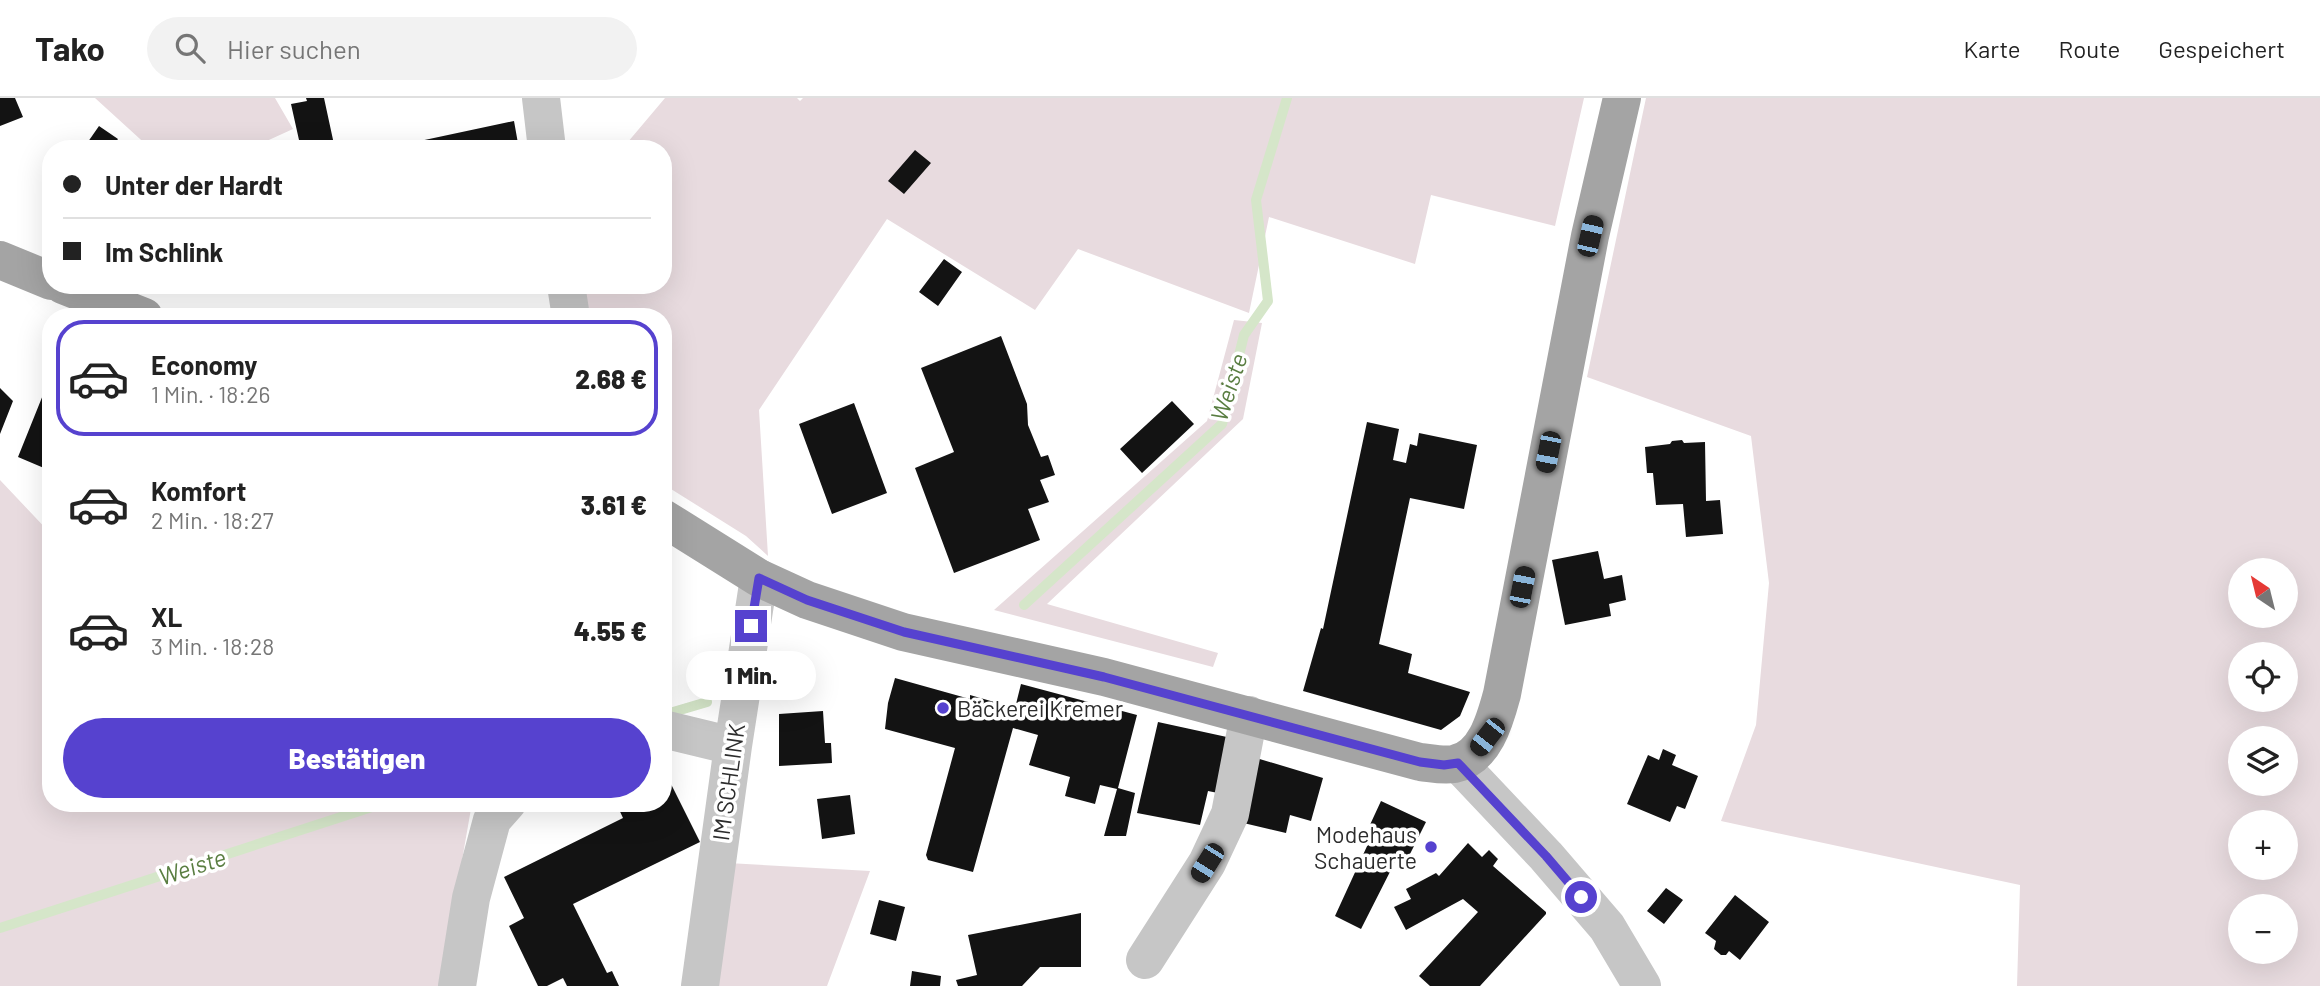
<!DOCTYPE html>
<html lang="de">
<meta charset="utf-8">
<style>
:root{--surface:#fff;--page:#f2f2f2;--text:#222;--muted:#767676;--line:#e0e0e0;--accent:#5642cf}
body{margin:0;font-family:Barlow,sans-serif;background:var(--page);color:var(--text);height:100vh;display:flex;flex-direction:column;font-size:26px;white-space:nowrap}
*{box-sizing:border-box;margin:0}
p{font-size:23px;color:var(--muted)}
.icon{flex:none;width:38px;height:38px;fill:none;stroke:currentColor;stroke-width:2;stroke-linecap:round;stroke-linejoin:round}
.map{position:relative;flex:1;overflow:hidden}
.details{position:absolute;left:42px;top:210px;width:630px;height:504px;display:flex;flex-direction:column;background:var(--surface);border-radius:28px;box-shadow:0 7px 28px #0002}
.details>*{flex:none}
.guide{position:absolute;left:42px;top:42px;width:630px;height:154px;border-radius:28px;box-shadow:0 7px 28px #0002;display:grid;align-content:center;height:154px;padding:0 21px;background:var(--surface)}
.needle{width:46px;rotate:325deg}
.tools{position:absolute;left:2228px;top:460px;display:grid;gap:14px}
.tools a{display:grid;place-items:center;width:70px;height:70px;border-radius:50%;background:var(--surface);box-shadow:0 7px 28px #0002;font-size:35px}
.end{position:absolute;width:32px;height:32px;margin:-16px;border:9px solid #5642cf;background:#fff;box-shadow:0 0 0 4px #fff}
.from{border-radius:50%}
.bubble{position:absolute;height:49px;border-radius:24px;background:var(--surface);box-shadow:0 7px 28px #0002;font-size:23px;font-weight:800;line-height:49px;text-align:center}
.car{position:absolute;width:21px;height:42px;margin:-21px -10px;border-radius:9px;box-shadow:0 0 5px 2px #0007;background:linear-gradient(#222 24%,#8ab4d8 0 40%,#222 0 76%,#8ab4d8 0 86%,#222 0)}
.guide b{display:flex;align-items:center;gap:24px;height:66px;font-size:26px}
.guide b+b{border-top:2px solid var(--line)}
.guide i{width:18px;height:18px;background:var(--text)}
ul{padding:12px 0 0;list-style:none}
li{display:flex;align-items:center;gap:21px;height:116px;margin:0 14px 10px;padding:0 7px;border:4px solid transparent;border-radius:28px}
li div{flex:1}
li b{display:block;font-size:26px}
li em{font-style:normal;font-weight:800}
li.selected{border-color:var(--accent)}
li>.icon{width:63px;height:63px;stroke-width:1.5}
.action{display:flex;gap:14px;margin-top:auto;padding:14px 21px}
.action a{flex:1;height:80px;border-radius:42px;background:var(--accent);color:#fff;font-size:28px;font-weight:800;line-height:80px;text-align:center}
header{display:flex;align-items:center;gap:42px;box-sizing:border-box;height:98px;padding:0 35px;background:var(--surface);border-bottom:2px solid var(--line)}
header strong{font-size:33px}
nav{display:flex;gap:38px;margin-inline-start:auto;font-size:24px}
.search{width:490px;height:63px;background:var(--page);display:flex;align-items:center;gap:18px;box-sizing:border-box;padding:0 24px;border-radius:38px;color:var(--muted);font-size:26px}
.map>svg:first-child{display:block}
.green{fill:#e8dbdf;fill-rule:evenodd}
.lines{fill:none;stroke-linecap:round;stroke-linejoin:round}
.stream{stroke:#d5e6c9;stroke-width:10}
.building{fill:#131313}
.minor{stroke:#c6c6c6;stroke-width:38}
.major{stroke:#a4a4a4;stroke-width:38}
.route{stroke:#5642cf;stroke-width:9}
.poi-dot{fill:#5642cf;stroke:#fff;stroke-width:2.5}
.labels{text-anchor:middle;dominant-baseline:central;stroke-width:7;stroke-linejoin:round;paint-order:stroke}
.poi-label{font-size:23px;fill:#2c2c2c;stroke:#fff;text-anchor:start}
.street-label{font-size:23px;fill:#2c2c2c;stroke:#fff}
.water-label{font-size:24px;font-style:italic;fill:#5a7e42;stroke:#fff}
</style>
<header>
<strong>Tako</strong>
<div class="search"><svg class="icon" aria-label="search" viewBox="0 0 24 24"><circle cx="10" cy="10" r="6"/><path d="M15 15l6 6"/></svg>Hier suchen</div>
<nav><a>Karte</a><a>Route</a><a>Gespeichert</a></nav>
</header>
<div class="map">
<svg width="2320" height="888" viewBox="0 0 2320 888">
<rect width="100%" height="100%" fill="#fff"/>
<!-- green -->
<path class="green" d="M95 0H275L293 31 249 51H151Z
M665 0H797L800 3 803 0H1584L1555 128 1431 97 1415 166 1269 119 1249 215 1078 151 1035 212 887 121 759 312 768 458 746 438 663 386V219H587L581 187H663V51H622Z
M1646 0H2320V888H2017L2020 787 1721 723 1756 627 1769 485 1751 338 1587 279ZM2286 472V518H2240V472ZM2240 556H2286V602H2240ZM2286 640V686H2240V640ZM2286 724V770H2240V724ZM2286 808V854H2240V808Z
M1234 222 1262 225 1243 321 1047 506 1218 555 1213 569 994 512 1207 323Z
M0 382 51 436V705H472L440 888H0Z
M728 765 870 773 827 888H712Z"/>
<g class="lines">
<!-- stream -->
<path class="stream" d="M1024 507 1222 326 1244 237 1268 203 1256 102 1287 0
M663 617 707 604
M0 830 384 705"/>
</g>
<!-- building -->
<path class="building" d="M0 0H15L23 19 0 28Z
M306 0H324L335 51H301L291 6 307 3Z
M514 23 519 51H387V50Z
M99 28 118 41 111 51H83Z
M915 52 931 65 904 96 888 83Z
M944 161 962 174 938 208 919 194Z
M1001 238 1027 306 1028 327 1041 359 1048 357 1055 377 1040 382 1049 404 1028 411 1040 442 954 475 915 370 954 354 921 270Z
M51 277V373L18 359Z
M0 290 13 303 0 336Z
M1172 303 1194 326 1142 375 1120 351Z
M854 305 887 395 832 416 799 326Z
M1367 324 1399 331 1393 362 1406 365 1410 346 1417 348 1419 335 1477 347 1464 411 1410 400 1379 546 1412 556 1408 575 1470 594 1460 618 1441 632 1303 593 1321 530 1323 531Z
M1682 342 1684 345 1705 344 1706 403 1720 402 1723 436 1686 439 1683 406 1656 407 1653 375H1647L1645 349 1670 346 1672 343Z
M1598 453 1604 481 1622 477 1626 502 1609 506 1611 518 1565 527 1552 462Z
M895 580 970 601V597L1015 610 1021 586 1137 617 1118 690 1135 695 1126 738H1104L1117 691 1100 687 1095 706 1065 698 1070 679 1029 667 1038 637 1013 630 973 774 928 762 926 757 955 650 885 631 888 605Z
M823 613 825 645H831L832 665 779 668V616Z
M1158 624 1236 641 1223 696 1208 693 1200 727 1137 715Z
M1663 651 1676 657 1672 667 1698 678 1685 711 1677 708 1670 724 1627 706 1648 657 1659 662Z
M1253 659 1323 680 1311 723 1290 717 1286 735 1235 723Z
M663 670 700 744 573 806 607 875 612 873 619 888H567L563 880 547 888H538L509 828 524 820 504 779 623 720 616 705H663Z
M850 697 855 736 822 741 817 701Z
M1381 703 1426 724 1406 764 1397 760 1361 831 1335 818 1368 746 1362 744Z
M1468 745 1482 759 1489 752 1498 761 1493 768 1546 814V816L1480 888H1430L1419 878 1478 814 1463 801 1406 832 1394 809 1411 801 1406 791 1436 775 1439 778Z
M1666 790 1683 802 1664 826 1647 813Z
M1735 797 1769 824 1740 862 1729 853 1726 857H1721L1714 851 1716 843 1705 835Z
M879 802 905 809 896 843 870 836Z
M1081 815V869H1040L1022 888H958L956 882 977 877 968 837Z
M912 873 941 878 940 888H910Z"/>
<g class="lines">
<!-- minor -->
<path class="minor" d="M541 0 547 51
M566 187 571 219
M663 631 733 648
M1458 665 1546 758 1607 829 1642 888
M1145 862 1207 765 1230 716 1249 617
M457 888 471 800 492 722 507 705
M700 888 733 648 759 480"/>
<!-- major -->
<path class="major" d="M0 162 51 183
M63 187 144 219
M663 420 759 480 807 502 903 534 1104 579 1420 664C1431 665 1442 668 1454 666 1485 660 1495 622 1502 596L1590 138 1622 0"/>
</g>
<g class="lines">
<!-- route -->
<path class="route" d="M751 528 759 480 807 502 904 534 1104 579 1420 664 1444 667 1458 665 1546 758 1581 799"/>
</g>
<!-- markers -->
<g class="poi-dot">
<circle cx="943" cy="610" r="7"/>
<circle cx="1431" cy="749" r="7"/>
</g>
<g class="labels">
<!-- poi labels -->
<g class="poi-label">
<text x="957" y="610">Bäckerei Kremer</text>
<text x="1417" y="736" text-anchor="end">Modehaus<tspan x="1417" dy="26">Schauerte</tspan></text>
</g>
<!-- street labels -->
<g class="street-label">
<text transform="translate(728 684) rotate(-82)">IM SCHLINK</text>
</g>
<!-- water labels -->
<g class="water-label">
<text transform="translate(1228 289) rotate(-72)">Weiste</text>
<text transform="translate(192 768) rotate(-18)">Weiste</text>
</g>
</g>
</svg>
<div class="tools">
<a><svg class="needle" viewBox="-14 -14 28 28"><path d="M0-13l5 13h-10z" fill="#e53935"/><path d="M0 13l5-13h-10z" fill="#767676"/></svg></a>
<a><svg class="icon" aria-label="locate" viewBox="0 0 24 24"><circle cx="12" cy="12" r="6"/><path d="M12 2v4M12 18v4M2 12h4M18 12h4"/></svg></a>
<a><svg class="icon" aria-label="layers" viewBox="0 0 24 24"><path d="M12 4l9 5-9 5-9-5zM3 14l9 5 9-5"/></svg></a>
<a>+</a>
<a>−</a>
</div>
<i class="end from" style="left:1581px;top:799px"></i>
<i class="end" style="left:751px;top:528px"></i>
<div class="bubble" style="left:686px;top:553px;width:130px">1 Min.</div>
<i class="car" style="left:1590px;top:138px;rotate:13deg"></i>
<i class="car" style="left:1548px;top:354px;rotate:191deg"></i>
<i class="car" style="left:1522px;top:489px;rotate:11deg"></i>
<i class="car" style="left:1487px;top:639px;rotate:218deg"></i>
<i class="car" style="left:1207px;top:765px;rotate:212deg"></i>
<div class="guide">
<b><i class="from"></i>Unter der Hardt</b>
<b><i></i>Im Schlink</b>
</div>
<section class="details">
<ul>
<li class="selected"><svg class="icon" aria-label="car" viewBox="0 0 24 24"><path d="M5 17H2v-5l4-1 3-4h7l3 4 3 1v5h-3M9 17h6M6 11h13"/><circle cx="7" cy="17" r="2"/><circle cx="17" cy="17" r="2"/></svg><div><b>Economy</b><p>1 Min. · 18:26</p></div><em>2.68 €</em></li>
<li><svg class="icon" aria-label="car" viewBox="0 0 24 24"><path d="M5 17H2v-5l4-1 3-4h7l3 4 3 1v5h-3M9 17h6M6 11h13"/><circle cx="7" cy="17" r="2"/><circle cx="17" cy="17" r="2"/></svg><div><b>Komfort</b><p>2 Min. · 18:27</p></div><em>3.61 €</em></li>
<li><svg class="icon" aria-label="car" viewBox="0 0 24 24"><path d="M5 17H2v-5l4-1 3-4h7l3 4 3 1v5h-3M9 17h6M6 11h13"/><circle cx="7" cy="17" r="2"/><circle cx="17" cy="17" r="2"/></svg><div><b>XL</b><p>3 Min. · 18:28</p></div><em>4.55 €</em></li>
</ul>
<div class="action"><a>Bestätigen</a></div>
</section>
</div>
